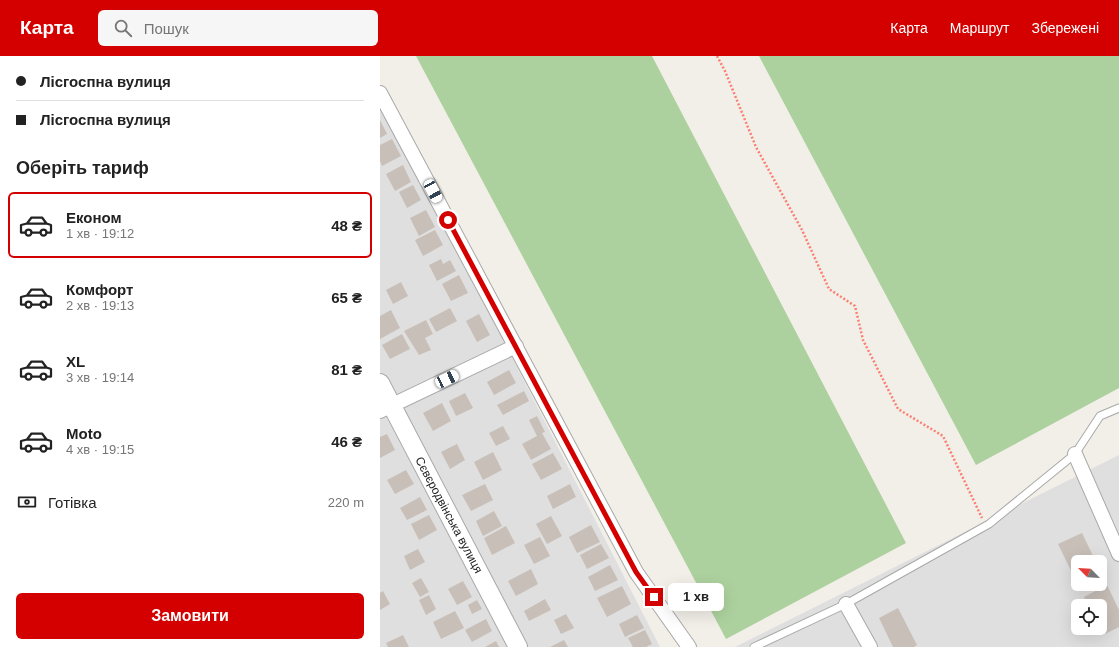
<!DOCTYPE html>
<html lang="uk">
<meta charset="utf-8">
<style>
:root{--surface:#fff;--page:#f6f6f6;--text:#222;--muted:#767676;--line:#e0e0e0;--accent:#d40000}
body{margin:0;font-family:Arial,sans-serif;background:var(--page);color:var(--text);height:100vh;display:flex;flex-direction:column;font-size:15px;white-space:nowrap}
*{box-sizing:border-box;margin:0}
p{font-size:13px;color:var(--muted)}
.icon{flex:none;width:22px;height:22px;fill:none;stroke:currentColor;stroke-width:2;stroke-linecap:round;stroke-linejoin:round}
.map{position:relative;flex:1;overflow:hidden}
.drawer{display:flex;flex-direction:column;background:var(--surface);width:380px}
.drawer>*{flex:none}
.banner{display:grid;align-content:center;height:88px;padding:0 16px;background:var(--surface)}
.needle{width:26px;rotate:294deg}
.buttons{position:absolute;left:691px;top:499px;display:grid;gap:8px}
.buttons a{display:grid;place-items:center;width:36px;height:36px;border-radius:6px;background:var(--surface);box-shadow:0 4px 16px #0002;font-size:20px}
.end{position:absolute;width:18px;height:18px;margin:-9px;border:5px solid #d40000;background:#fff;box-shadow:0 0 0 2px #fff}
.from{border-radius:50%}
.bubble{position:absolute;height:28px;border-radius:6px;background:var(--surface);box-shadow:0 4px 16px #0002;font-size:13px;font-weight:800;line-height:28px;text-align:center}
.car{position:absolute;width:12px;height:24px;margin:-12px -6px;border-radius:5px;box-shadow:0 0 3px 1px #0007;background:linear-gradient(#fff 24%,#345 0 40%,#fff 0 76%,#345 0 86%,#fff 0)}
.banner b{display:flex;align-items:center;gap:14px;height:38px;font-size:15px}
.banner b+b{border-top:1px solid var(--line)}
.banner i{width:10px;height:10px;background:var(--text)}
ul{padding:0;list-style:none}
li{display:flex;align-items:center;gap:12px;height:66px;margin:0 8px 6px;padding:0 8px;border:2px solid transparent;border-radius:6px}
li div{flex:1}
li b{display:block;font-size:15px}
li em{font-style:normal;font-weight:800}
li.current{border-color:var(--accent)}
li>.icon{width:36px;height:36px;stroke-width:1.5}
h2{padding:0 16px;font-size:18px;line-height:48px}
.pay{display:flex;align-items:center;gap:10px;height:44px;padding:0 16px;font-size:15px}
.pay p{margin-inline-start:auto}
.action{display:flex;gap:8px;margin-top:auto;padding:8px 16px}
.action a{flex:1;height:46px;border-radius:6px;background:var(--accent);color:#fff;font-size:16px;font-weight:800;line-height:46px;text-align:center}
header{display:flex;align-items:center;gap:24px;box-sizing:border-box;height:56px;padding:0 20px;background:var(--accent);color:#fff}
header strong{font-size:19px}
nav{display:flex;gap:22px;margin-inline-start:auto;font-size:14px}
.search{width:280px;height:36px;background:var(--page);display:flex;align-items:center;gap:10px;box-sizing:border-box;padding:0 14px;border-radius:6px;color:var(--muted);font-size:15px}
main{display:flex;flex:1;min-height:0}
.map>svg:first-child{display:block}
.residential{fill:#e0dfdf;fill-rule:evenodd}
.forest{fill:#add19e}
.building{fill:#c7bfb8}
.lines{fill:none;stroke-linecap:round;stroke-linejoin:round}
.service-casing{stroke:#a9a9a9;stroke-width:9}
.minor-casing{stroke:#a9a9a9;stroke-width:16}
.tertiary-casing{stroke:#a9a9a9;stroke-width:20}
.path{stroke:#fa8072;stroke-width:2.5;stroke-dasharray:2 2;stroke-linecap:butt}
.service{stroke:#fff;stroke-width:7}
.minor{stroke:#fff;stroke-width:14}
.tertiary{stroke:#fff;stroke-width:18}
.route{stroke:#d40000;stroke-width:5}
.labels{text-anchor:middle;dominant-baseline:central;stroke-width:3;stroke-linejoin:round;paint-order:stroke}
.street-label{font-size:12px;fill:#222;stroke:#fff}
</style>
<header>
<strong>Карта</strong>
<div class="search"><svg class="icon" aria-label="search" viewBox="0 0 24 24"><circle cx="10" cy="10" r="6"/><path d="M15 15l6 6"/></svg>Пошук</div>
<nav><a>Карта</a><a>Маршрут</a><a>Збережені</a></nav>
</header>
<main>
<section class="drawer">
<div class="banner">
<b><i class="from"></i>Лісгоспна вулиця</b>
<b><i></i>Лісгоспна вулиця</b>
</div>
<h2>Оберіть тариф</h2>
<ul>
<li class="current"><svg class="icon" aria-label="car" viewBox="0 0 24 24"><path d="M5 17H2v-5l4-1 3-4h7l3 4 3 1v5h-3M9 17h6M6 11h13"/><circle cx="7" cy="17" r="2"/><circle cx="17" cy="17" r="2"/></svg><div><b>Економ</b><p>1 хв · 19:12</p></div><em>48 ₴</em></li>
<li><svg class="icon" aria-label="car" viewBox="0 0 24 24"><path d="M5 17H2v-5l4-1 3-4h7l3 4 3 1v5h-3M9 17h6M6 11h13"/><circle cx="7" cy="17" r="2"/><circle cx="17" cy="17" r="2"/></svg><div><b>Комфорт</b><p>2 хв · 19:13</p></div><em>65 ₴</em></li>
<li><svg class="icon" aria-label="car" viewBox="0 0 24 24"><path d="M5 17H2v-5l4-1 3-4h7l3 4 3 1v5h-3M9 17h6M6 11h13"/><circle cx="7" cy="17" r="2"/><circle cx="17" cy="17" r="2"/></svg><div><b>XL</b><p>3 хв · 19:14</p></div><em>81 ₴</em></li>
<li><svg class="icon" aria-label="car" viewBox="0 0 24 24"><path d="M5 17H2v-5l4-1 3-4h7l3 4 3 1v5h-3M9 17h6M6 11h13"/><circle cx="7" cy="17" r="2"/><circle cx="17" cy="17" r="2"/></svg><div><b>Moto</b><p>4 хв · 19:15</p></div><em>46 ₴</em></li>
</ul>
<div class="pay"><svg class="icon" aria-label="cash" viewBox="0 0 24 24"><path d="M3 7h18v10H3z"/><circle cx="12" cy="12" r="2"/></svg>Готівка<p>220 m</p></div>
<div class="action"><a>Замовити</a></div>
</section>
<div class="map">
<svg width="739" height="591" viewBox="0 0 739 591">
<rect width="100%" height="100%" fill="#f2efe9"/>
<!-- residential -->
<path class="residential" d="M0 43 280 591H0Z
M739 399V591H355ZM698 506H720V528H698ZM698 550H720V572H698Z"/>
<!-- forest -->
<path class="forest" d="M36 0H272L526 487 346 583Z
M379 0H739V332L596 409Z"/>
<!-- building -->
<path class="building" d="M0 64 7 78 0 82Z
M12 83 21 100 2 110 0 105V89Z
M23 109 31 126 15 135 6 118Z
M33 129 41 144 27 152 19 136Z
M46 154 55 171 39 180 30 162Z
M55 174 63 189 43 200 35 184Z
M61 203 63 208 70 204 76 215 57 225 49 209Z
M79 219 88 237 71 245 62 228Z
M21 226 28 240 13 248 6 234Z
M70 252 77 265 56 276 49 263Z
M11 254 20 272 0 283V260Z
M99 258 110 279 97 286 86 265Z
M46 264 53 278 45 282 51 294 39 299 24 275Z
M22 278 30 293 10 303 2 289Z
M129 314 136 327 114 339 107 326Z
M144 335 149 345 123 359 117 349Z
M85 337 93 352 76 360 69 345Z
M62 347 71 365 53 375 43 357Z
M157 360 165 376 162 377 171 393 151 404 142 388 157 380 149 364Z
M123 370 130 383 116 390 109 377Z
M7 378 15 394 0 402V381Z
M77 388 85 404 70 413 61 396Z
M113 396 122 414 103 424 94 406Z
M173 397 182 413 161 424 152 408Z
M26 414 34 428 15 438 7 424Z
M105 428 113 444 91 455 82 439Z
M190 428 196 441 173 453 167 440Z
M40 441 47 454 27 464 20 452Z
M114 455 122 470 103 480 96 465Z
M49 459 57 474 39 484 31 468Z
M171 460 182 480 167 488 156 468Z
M211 469 220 486 197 497 189 481Z
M126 470 135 487 112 499 104 482Z
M702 477 716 506H698L697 527 678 488Z
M160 481 170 500 154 508 144 489Z
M221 488 229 502 207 513 200 499Z
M38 493 45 506 30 514 24 500Z
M230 509 238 524 215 535 208 521Z
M151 513 158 528 136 540 128 525Z
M41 522 49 536 40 541 32 527Z
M83 525 92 541 77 549 68 533Z
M727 529 739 554V571L723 579 719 572 720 550H708L704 541Z
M242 530 251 548 227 561 217 542Z
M3 535 10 548 0 554V537Z
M49 539 56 553 46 559 39 544Z
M165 543 171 554 149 565 144 555Z
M97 544 102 553 92 558 88 549Z
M518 552 537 589 534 591H513L499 562Z
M75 555 84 572 61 583 53 566Z
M186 558 194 572 181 578 174 564Z
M257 559 264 572 245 581 239 568Z
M106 563 112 575 92 586 85 574Z
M265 574 272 588 266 591H253L248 582Z
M23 579 29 591H8L6 587Z
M184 584 188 591H170Z
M116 585 119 591H105Z"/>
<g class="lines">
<!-- service casing -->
<g class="service-casing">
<path id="service" d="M374 591 466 548 609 468 695 398 720 360 739 352"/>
</g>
<!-- minor casing -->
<g class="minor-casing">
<path id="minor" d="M0 37 256 516 309 591
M0 355 136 290
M695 398 739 498
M466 548 490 591"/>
</g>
<!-- tertiary casing -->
<g class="tertiary-casing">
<path id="tertiary" d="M0 327 138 591"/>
</g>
<!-- path -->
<path class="path" d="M337 0 345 15 376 91 422 174 449 233 475 250 483 284 518 353 563 380 602 462"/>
<!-- service -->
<use href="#service" class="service"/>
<!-- minor -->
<use href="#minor" class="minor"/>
<!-- tertiary -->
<use href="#tertiary" class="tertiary"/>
</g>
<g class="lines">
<!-- route -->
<path class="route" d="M68 164 256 516 274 541"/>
</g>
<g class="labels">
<!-- street labels -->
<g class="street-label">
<text transform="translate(69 459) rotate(62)">Сєвєродвінська вулиця</text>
</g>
</g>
</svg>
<div class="buttons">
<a><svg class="needle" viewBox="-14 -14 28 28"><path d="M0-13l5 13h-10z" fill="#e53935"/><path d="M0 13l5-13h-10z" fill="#767676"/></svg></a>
<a><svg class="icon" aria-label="locate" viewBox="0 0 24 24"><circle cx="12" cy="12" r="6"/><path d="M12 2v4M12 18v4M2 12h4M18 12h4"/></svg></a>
</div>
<i class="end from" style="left:68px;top:164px"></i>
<i class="end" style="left:274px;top:541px"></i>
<div class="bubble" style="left:288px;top:527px;width:56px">1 хв</div>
<i class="car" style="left:53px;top:135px;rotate:152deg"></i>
<i class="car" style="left:67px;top:323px;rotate:65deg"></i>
</div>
</main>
